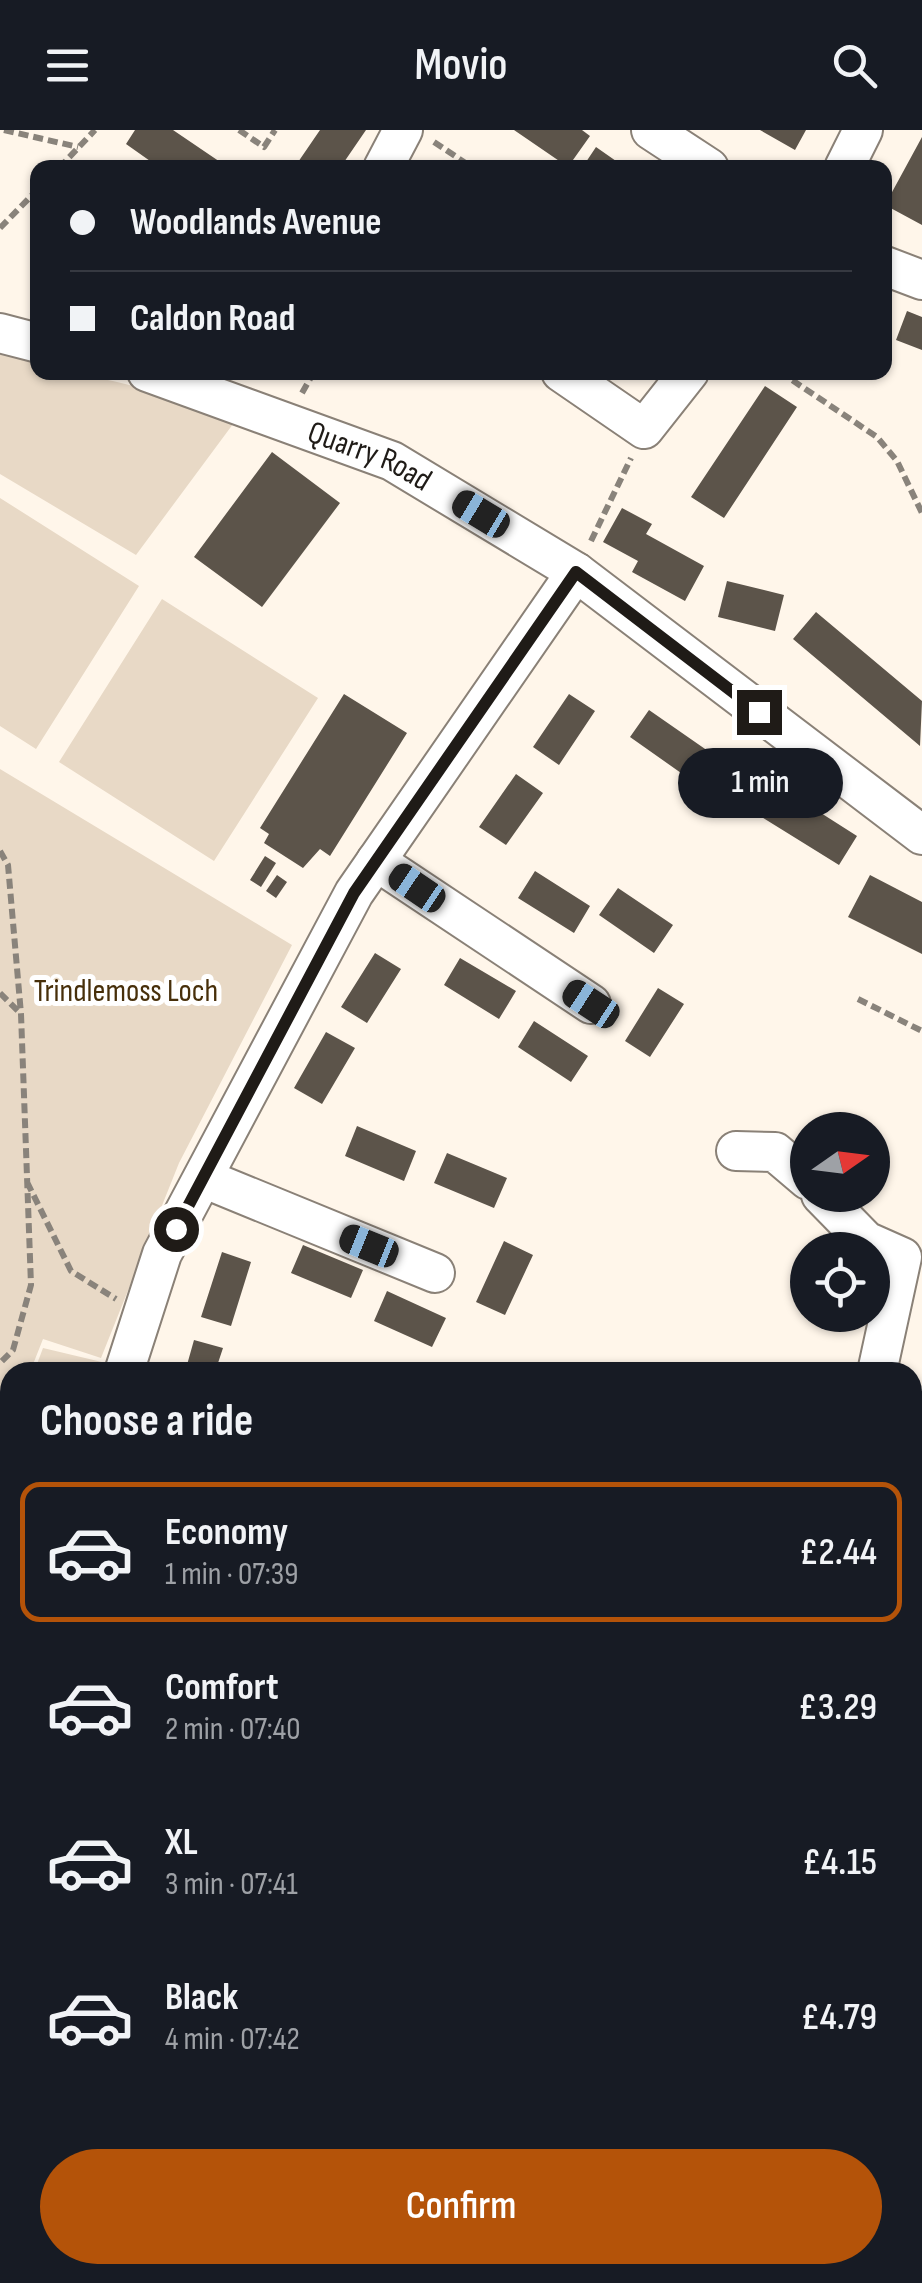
<!DOCTYPE html>
<meta charset="utf-8">
<style>
:root{--surface:#171b24;--page:#242831;--text:#f1f3f6;--muted:#9ea1a6;--line:#363941;--accent:#b45309}
body{margin:0;font-family:"Sofia Sans Condensed",sans-serif;background:var(--page);color:var(--text);height:100vh;display:flex;flex-direction:column;font-size:38px;white-space:nowrap}
*{box-sizing:border-box;margin:0}
p{font-size:32px;color:var(--muted)}
.icon{flex:none;width:55px;height:55px;fill:none;stroke:currentColor;stroke-width:2;stroke-linecap:round;stroke-linejoin:round}
.map{position:relative;flex:1;overflow:hidden}
.panel{position:absolute;left:0px;top:1232px;width:922px;height:922px;display:flex;flex-direction:column;background:var(--surface);border-radius:30px 30px 0 0;box-shadow:0 2px 8px #0004}
.panel>*{flex:none}
.hud{position:absolute;left:30px;top:30px;width:862px;height:220px;border-radius:20px;box-shadow:0 2px 8px #0004;display:grid;align-content:center;height:220px;padding:0 40px;background:var(--surface)}
.needle{width:65px;rotate:76deg}
.buttons{position:absolute;left:790px;top:982px;display:grid;gap:20px}
.buttons a{display:grid;place-items:center;width:100px;height:100px;border-radius:50%;background:var(--surface);box-shadow:0 2px 8px #0004;font-size:50px}
.end{position:absolute;width:45px;height:45px;margin:-22px;border:12px solid #1f1b17;background:#fff;box-shadow:0 0 0 5px #fff}
.from{border-radius:50%}
.bubble{position:absolute;height:70px;border-radius:35px;background:var(--surface);box-shadow:0 2px 8px #0004;font-size:32px;font-weight:600;line-height:70px;text-align:center}
.car{position:absolute;width:30px;height:60px;margin:-30px -15px;border-radius:12px;box-shadow:0 0 8px 2px #0007;background:linear-gradient(#222 24%,#8ab4d8 0 40%,#222 0 76%,#8ab4d8 0 86%,#222 0)}
.hud b{display:flex;align-items:center;gap:35px;height:95px;font-size:38px}
.hud b+b{border-top:2px solid var(--line)}
.hud i{width:25px;height:25px;background:var(--text)}
ul{padding:0;list-style:none}
li{display:flex;align-items:center;gap:30px;height:140px;margin:0 20px 15px;padding:0 20px;border:5px solid transparent;border-radius:20px}
li div{flex:1}
li b{display:block;font-size:38px}
li em{font-style:normal;font-weight:600}
li.selected{border-color:var(--accent)}
li>.icon{width:90px;height:90px;stroke-width:1.5}
h2{padding:0 40px;font-size:45px;line-height:120px}
.action{display:flex;gap:20px;margin-top:auto;padding:20px 40px}
.action a{flex:1;height:115px;border-radius:60px;background:var(--accent);color:#fff;font-size:40px;font-weight:600;line-height:115px;text-align:center}
header{display:flex;justify-content:space-between;align-items:center;height:130px;padding:0 40px;background:var(--surface);font-size:45px;font-weight:600}
.map>svg:first-child{display:block}
.green{fill:#e8d9c6}
.building{fill:#5c544a}
.lines{fill:none;stroke-linecap:round;stroke-linejoin:round}
.street-casing{stroke:#8a8177;stroke-width:42}
.path{stroke:#89837b;stroke-width:6;stroke-dasharray:10 5;stroke-linecap:butt}
.street{stroke:#fff;stroke-width:38}
.route{stroke:#1f1b17;stroke-width:12}
.labels{text-anchor:middle;dominant-baseline:central;stroke-width:10;stroke-linejoin:round;paint-order:stroke}
.street-label{font-size:32px;fill:#1f1b17;stroke:#fff}
.park-label{font-size:32px;fill:#472f0a;stroke:#fff}
</style>
<header><svg class="icon" aria-label="menu" viewBox="0 0 24 24"><path d="M4 6h16M4 12h16M4 18h16"/></svg>Movio<svg class="icon" aria-label="search" viewBox="0 0 24 24"><circle cx="10" cy="10" r="6"/><path d="M15 15l6 6"/></svg></header>
<div class="map">
<svg width="922" height="2153" viewBox="0 0 922 2153">
<rect width="100%" height="100%" fill="#fff6ea"/>
<!-- green -->
<path class="green" d="M0 224 37 233 38 242C108 243 170 266 236 290L136 425 0 344Z
M0 368 139 456 36 619 0 596Z
M162 469 318 568 214 731 59 632Z
M0 639 292 815 179 1033 101 1228 43 1209 30 1242H10V1295L0 1321Z
M43 1218 106 1233 103 1242H34Z
M10 1308V1381H6L0 1397V1325Z"/>
<!-- building -->
<path class="building" d="M135 0H173L229 38H160L126 14Z
M320 0H366L340 38H294Z
M514 0H582L590 6 568 37Z
M760 0H806L795 20Z
M922 7V95L885 75Z
M596 17 626 38H582Z
M907 181 922 187V220L896 210Z
M765 256 797 277 724 388 691 367Z
M272 322 340 373 262 477 194 427Z
M622 378 652 394 646 404 704 436 685 471 632 442 638 431 603 412Z
M727 451 784 465 775 501 718 487Z
M816 482 922 571 920 616 793 509Z
M344 564 407 603 330 726 320 719 303 738 264 713 269 704 260 698Z
M569 564 595 581 559 635 533 617Z
M649 580 744 646 725 674 630 607Z
M758 643 857 706 839 735 739 673Z
M516 644 543 663 506 715 479 697Z
M265 726 276 733 261 757 250 750Z
M535 741 590 776 574 803 518 768Z
M277 745 287 752 276 768 266 761Z
M870 745 922 772V824L848 787Z
M618 758 673 795 654 823 599 785Z
M375 823 401 839 367 893 341 877Z
M460 828 516 861 499 889 444 855Z
M658 858 684 874 650 927 625 911Z
M534 891 588 926 571 952 518 917Z
M326 902 355 918 322 974 294 958Z
M357 996 416 1021 404 1051 345 1026Z
M447 1023 507 1048 494 1078 434 1053Z
M504 1111 533 1125 505 1185 476 1172Z
M303 1115 363 1140 351 1168 291 1143Z
M222 1122 251 1132 231 1196 201 1187Z
M387 1161 446 1188 432 1217 374 1191Z
M194 1210 223 1218 215 1242H185Z
M917 1261H922V1297L913 1296Z
M914 1543 922 1544V1580L912 1579Z
M912 1755 922 1758V1852L913 1880Z
M0 2037 10 2040V2081L0 2078Z
M276 2145H321L318 2153H273Z
M443 2145H487L491 2153H447Z
M581 2145H625L622 2153H578Z
M731 2145H777L774 2153H728Z"/>
<g class="lines">
<!-- street casing -->
<g class="street-casing">
<g id="street">
<path d="M651 0 709 38"/>
<path d="M383 38 403 0"/>
<path d="M844 38 863 0"/>
<path d="M885 136 922 150"/>
<path d="M0 203 38 213"/>
<path id="s1" d="M147 242 392 331 576 442 922 705"/>
<path d="M561 242 644 299 689 242"/>
<path d="M376 731 591 874"/>
<path d="M736 1021 775 1022 808 1050"/>
<path d="M203 1048 435 1143"/>
<path d="M821 1065 866 1111 902 1127 877 1242"/>
<path d="M124 1242 162 1124 354 763 576 442"/>
<path d="M912 1405V1423"/>
<path d="M0 1634 10 1602"/>
<path d="M912 1659 922 1661"/>
<path d="M0 1981 10 1985"/>
<path d="M375 2153 378 2145"/>
<path d="M685 2153 688 2145"/>
</g>
</g>
<!-- path -->
<path class="path" d="M4 0 78 17
M239 0 264 17 275 0
M434 12 473 38
M59 38 95 0
M0 98 38 59
M780 242 877 307 897 331 922 383
M302 263 314 242
M591 411 631 328
M0 721 8 735 21 884 31 1155 13 1220 0 1233
M0 863 20 883
M858 869 922 901
M27 1052 71 1141 116 1169"/>
<!-- street -->
<use href="#street" class="street"/>
</g>
<g class="lines">
<!-- route -->
<path class="route" d="M176 1099 354 763 576 442 759 582"/>
</g>
<g class="labels">
<!-- street labels -->
<g class="street-label">
<text stroke="none"><textPath href="#s1" startOffset="238">Quarry Road</textPath></text>
</g>
<!-- park labels -->
<g class="park-label">
<text x="126" y="861">Trindlemoss Loch</text>
</g>
</g>
</svg>
<div class="buttons">
<a><svg class="needle" viewBox="-14 -14 28 28"><path d="M0-13l5 13h-10z" fill="#e53935"/><path d="M0 13l5-13h-10z" fill="#9ea1a6"/></svg></a>
<a><svg class="icon" aria-label="locate" viewBox="0 0 24 24"><circle cx="12" cy="12" r="6"/><path d="M12 2v4M12 18v4M2 12h4M18 12h4"/></svg></a>
</div>
<i class="end from" style="left:176px;top:1099px"></i>
<i class="end" style="left:759px;top:582px"></i>
<div class="bubble" style="left:678px;top:618px;width:165px">1 min</div>
<i class="car" style="left:481px;top:384px;rotate:301deg"></i>
<i class="car" style="left:417px;top:758px;rotate:304deg"></i>
<i class="car" style="left:591px;top:874px;rotate:303deg"></i>
<i class="car" style="left:369px;top:1116px;rotate:292deg"></i>
<div class="hud">
<b><i class="from"></i>Woodlands Avenue</b>
<b><i></i>Caldon Road</b>
</div>
<section class="panel">
<h2>Choose a ride</h2>
<ul>
<li class="selected"><svg class="icon" aria-label="car" viewBox="0 0 24 24"><path d="M5 17H2v-5l4-1 3-4h7l3 4 3 1v5h-3M9 17h6M6 11h13"/><circle cx="7" cy="17" r="2"/><circle cx="17" cy="17" r="2"/></svg><div><b>Economy</b><p>1 min · 07:39</p></div><em>£2.44</em></li>
<li><svg class="icon" aria-label="car" viewBox="0 0 24 24"><path d="M5 17H2v-5l4-1 3-4h7l3 4 3 1v5h-3M9 17h6M6 11h13"/><circle cx="7" cy="17" r="2"/><circle cx="17" cy="17" r="2"/></svg><div><b>Comfort</b><p>2 min · 07:40</p></div><em>£3.29</em></li>
<li><svg class="icon" aria-label="car" viewBox="0 0 24 24"><path d="M5 17H2v-5l4-1 3-4h7l3 4 3 1v5h-3M9 17h6M6 11h13"/><circle cx="7" cy="17" r="2"/><circle cx="17" cy="17" r="2"/></svg><div><b>XL</b><p>3 min · 07:41</p></div><em>£4.15</em></li>
<li><svg class="icon" aria-label="car" viewBox="0 0 24 24"><path d="M5 17H2v-5l4-1 3-4h7l3 4 3 1v5h-3M9 17h6M6 11h13"/><circle cx="7" cy="17" r="2"/><circle cx="17" cy="17" r="2"/></svg><div><b>Black</b><p>4 min · 07:42</p></div><em>£4.79</em></li>
</ul>
<div class="action"><a>Confirm</a></div>
</section>
</div>
